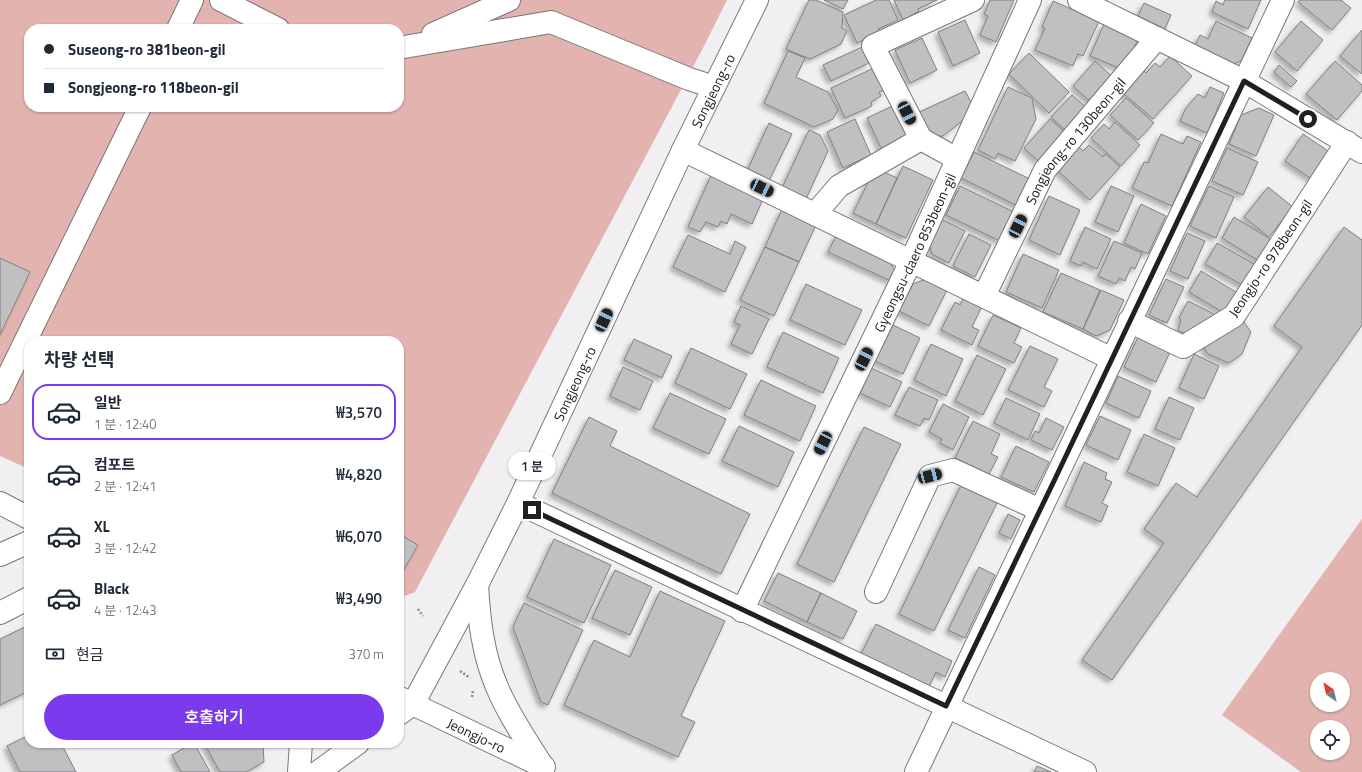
<!DOCTYPE html>
<html lang="ko">
<meta charset="utf-8">
<style>
:root{--surface:#fff;--page:#f6f6f7;--text:#1f2937;--muted:#747a83;--line:#e0e1e3;--accent:#7c3aed}
body{margin:0;font-family:"Titillium Web","Noto Sans KR",sans-serif;background:var(--page);color:var(--text);height:100vh;display:flex;flex-direction:column;font-size:15px;white-space:nowrap}
*{box-sizing:border-box;margin:0}
p{font-size:13px;color:var(--muted)}
.icon{flex:none;width:22px;height:22px;fill:none;stroke:currentColor;stroke-width:2;stroke-linecap:round;stroke-linejoin:round}
.map{position:relative;flex:1;overflow:hidden}
.sheet{position:absolute;left:24px;top:336px;width:380px;height:412px;display:flex;flex-direction:column;background:var(--surface);border-radius:16px;box-shadow:0 1px 3px #0004}
.sheet>*{flex:none}
.banner{position:absolute;left:24px;top:24px;width:380px;height:88px;border-radius:16px;box-shadow:0 1px 3px #0004;display:grid;align-content:center;height:88px;padding:0 20px;background:var(--surface)}
.needle{width:26px;rotate:326deg}
.buttons{position:absolute;left:1310px;top:672px;display:grid;gap:8px}
.buttons a{display:grid;place-items:center;width:40px;height:40px;border-radius:50%;background:var(--surface);box-shadow:0 1px 3px #0004;font-size:20px}
.end{position:absolute;width:18px;height:18px;margin:-9px;border:5px solid #212021;background:#fff;box-shadow:0 0 0 2px #fff}
.from{border-radius:50%}
.bubble{position:absolute;height:28px;border-radius:14px;background:var(--surface);box-shadow:0 1px 3px #0004;font-size:13px;font-weight:600;line-height:28px;text-align:center}
.car{position:absolute;width:12px;height:24px;margin:-12px -6px;border-radius:5px;box-shadow:0 0 3px 1px #0007;background:linear-gradient(#222 24%,#8ab4d8 0 40%,#222 0 76%,#8ab4d8 0 86%,#222 0)}
.banner b{display:flex;align-items:center;gap:14px;height:38px;font-size:15px}
.banner b+b{border-top:1px solid var(--line)}
.banner i{width:10px;height:10px;background:var(--text)}
ul{padding:0;list-style:none}
li{display:flex;align-items:center;gap:12px;height:56px;margin:0 8px 6px;padding:0 12px;border:2px solid transparent;border-radius:16px}
li div{flex:1}
li b{display:block;font-size:15px}
li em{font-style:normal;font-weight:600}
li.on{border-color:var(--accent)}
li>.icon{width:36px;height:36px;stroke-width:1.5}
h2{padding:0 20px;font-size:18px;line-height:48px}
.pay{display:flex;align-items:center;gap:10px;height:44px;padding:0 20px;font-size:15px}
.pay p{margin-inline-start:auto}
.action{display:flex;gap:8px;margin-top:auto;padding:8px 20px}
.action a{flex:1;height:46px;border-radius:24px;background:var(--accent);color:#fff;font-size:16px;font-weight:600;line-height:46px;text-align:center}
.map>svg:first-child{display:block}
.green{fill:#e2b3af;fill-rule:evenodd}
.building{fill:#c0c0c3;stroke:#7f7f82;filter:url(#shadow)}
.lines{fill:none;stroke-linecap:round;stroke-linejoin:round}
.minor-casing{stroke:#797779;stroke-width:24}
.path{stroke:#898889;stroke-width:2.5;stroke-dasharray:2 2;stroke-linecap:butt}
.minor{stroke:#fff;stroke-width:22}
.route{stroke:#212021;stroke-width:5}
.labels{text-anchor:middle;dominant-baseline:central;stroke-width:3;stroke-linejoin:round;paint-order:stroke}
.street-label{font-size:14px;fill:#212021;stroke:#fff}
</style>
<div class="map">
<svg width="1362" height="772" viewBox="0 0 1362 772">
<defs>
<filter id="shadow"><feDropShadow dx="-3.5" dy="3.5" stdDeviation="2" flood-color="#0004"/></filter>
</defs>
<rect width="100%" height="100%" fill="#f1eff1"/>
<!-- green -->
<path class="green" d="M0 0H727L703 48 415 592 399 598V341H29V469L0 456ZM29 29H399V107H29Z
M1362 519V772H1301L1222 715ZM1317 679H1343V705H1317ZM1317 727H1343V753H1317Z"/>
<!-- building -->
<path class="building" d="M809 0H816L843 12 842 28 847 31 841 44 810 59 786 49Z
M824 0H848L843 9Z
M876 0H889L898 20 878 29 880 32 857 43 844 15Z
M894 0H937L918 9 919 11 903 20Z
M990 0H1014L996 42 980 35 988 16 984 14Z
M1225 0H1261L1248 29 1212 12 1216 1 1223 5Z
M1300 0H1341L1351 8 1332 30 1298 2Z
M1053 1 1099 21 1083 56 1078 54 1073 66 1035 50 1045 28 1042 27Z
M1144 3 1171 15 1165 29 1138 16Z
M965 20 980 53 953 66 938 32Z
M1216 21 1252 38 1241 61 1228 66 1193 50 1200 35 1208 39Z
M1301 21 1323 40 1297 71 1275 52Z
M1104 24 1138 39 1124 70 1090 56Z
M1362 30V74L1340 56Z
M922 38 937 70 910 83 895 50Z
M862 47 869 63 831 81 823 65Z
M788 51 805 58 796 77 828 92 838 110 833 119 814 127 764 103Z
M1029 53 1069 92 1049 113 1009 74Z
M1170 56 1192 76 1153 119 1123 93 1144 71 1146 73 1155 63 1160 67Z
M1095 61 1115 79 1093 104 1073 86Z
M1335 61 1362 85V91L1337 120 1306 94Z
M1279 65 1297 81 1291 87 1274 72Z
M876 67 886 89 879 92 881 96 871 102 872 106 845 118 831 88Z
M1008 87 1032 98 1036 119 1015 161 998 153 995 159 978 150Z
M1210 87 1224 93 1207 133 1180 121 1186 108 1198 94 1205 98Z
M965 91 972 104 967 117 943 136 931 137 915 114Z
M1072 95 1088 109 1067 132 1051 117Z
M1126 98 1154 123 1138 140 1110 115Z
M897 104 912 136 882 150 867 118Z
M1259 108 1274 115 1256 156 1229 144 1241 115Z
M855 119 871 155 843 168 827 132Z
M1050 119 1067 134 1054 143 1038 161 1024 148Z
M1115 122 1140 145 1121 166 1091 138 1104 124 1109 129Z
M769 123 792 134 769 181 747 171Z
M809 130 820 135 828 151 806 199 782 188Z
M1161 134 1183 144 1187 136 1201 142 1172 206 1132 188 1144 162 1148 163Z
M1303 134 1331 153 1313 180 1285 161Z
M1089 145 1103 157 1106 154 1120 167 1090 200 1058 171 1079 147 1083 151Z
M1227 148 1258 162 1243 195 1212 181Z
M974 152 1034 181 1022 208 961 178Z
M903 166 933 180 906 238 876 224Z
M875 168 897 178 876 224 853 213Z
M711 175 763 199 752 224 731 214 727 224 721 221 718 227 706 222 700 232 688 227Z
M960 186 1014 212 1000 241 946 215Z
M1111 186 1134 196 1118 232 1095 222Z
M1209 186 1234 197 1216 238 1190 226Z
M1268 187 1293 207 1269 237 1244 217Z
M1049 196 1080 210 1060 255 1029 240Z
M1141 204 1166 216 1148 254 1124 243Z
M782 209 816 225 799 262 765 247Z
M1234 217 1272 240 1259 261 1222 238Z
M941 219 965 231 949 263 932 254 929 244Z
M1085 227 1111 239 1097 269 1083 262 1081 266 1070 261Z
M1344 227 1362 240V325L1112 680 1082 660 1164 543 1144 529 1176 483 1197 497 1302 347 1274 326Z
M1187 233 1205 241 1188 279 1170 271Z
M837 234 887 258 896 272 891 281 828 252Z
M969 234 991 245 975 277 953 266Z
M688 235 730 254 735 241 746 247 725 292 673 267Z
M1114 241 1142 253 1135 269 1131 267 1125 281 1119 278 1116 284 1098 276Z
M1217 243 1256 265 1244 286 1205 264Z
M765 247 799 262 774 316 740 300Z
M1023 254 1059 270 1042 308 1006 292Z
M0 258 30 272 0 335Z
M1201 271 1236 292 1224 313 1189 292Z
M1061 273 1100 290 1083 329 1043 312Z
M926 279 947 290 929 326 899 311 913 284Z
M1166 279 1184 287 1167 323 1149 315Z
M806 284 862 310 845 345 790 320Z
M1101 290 1124 300 1110 330 1096 336 1083 329Z
M964 297 982 306 972 327 979 330 972 345 941 330 955 302 960 305Z
M1188 301 1216 315 1186 334 1178 330 1181 320 1179 318Z
M741 306 769 319 752 354 731 344 740 325 734 322Z
M993 315 1021 328 1014 343 1022 347 1014 363 978 346Z
M1242 319 1251 332 1242 354 1229 363 1208 354 1202 345Z
M893 325 920 338 903 374 875 361Z
M783 332 839 358 823 393 767 367Z
M1138 337 1170 352 1156 382 1124 367Z
M634 339 672 356 662 378 624 360Z
M931 344 963 359 946 396 914 380Z
M1030 346 1058 359 1044 387 1052 391 1044 407 1008 390Z
M691 348 747 374 730 409 675 383Z
M1194 354 1219 366 1204 399 1179 388Z
M977 355 1006 369 983 415 955 401Z
M623 367 653 381 640 410 610 396Z
M871 368 902 382 890 407 860 393Z
M1118 376 1151 391 1139 418 1106 403Z
M761 380 816 406 800 441 744 415Z
M909 387 938 400 929 420 924 418 920 426 895 415Z
M670 393 726 419 709 454 653 428Z
M1169 397 1194 408 1180 440 1155 429Z
M1006 398 1040 414 1028 440 994 423Z
M943 404 969 417 953 450 940 443 942 439 929 432Z
M1100 416 1131 430 1118 460 1086 445Z
M589 417 617 431 610 446 750 514 721 574 552 493Z
M1046 418 1064 427 1052 450 1031 440 1035 431 1039 433Z
M973 421 1000 434 991 454 998 457 989 474 955 458Z
M739 426 794 452 778 487 722 461Z
M864 427 901 444 834 582 797 564Z
M1144 434 1175 448 1158 486 1127 472Z
M1016 446 1049 462 1034 492 1001 477Z
M1084 462 1107 473 1105 479 1112 482 1102 503 1108 506 1101 522 1065 506Z
M962 483 998 501 934 631 899 614Z
M1008 514 1020 520 1011 539 999 533Z
M399 534 418 545 399 578Z
M554 539 611 565 584 623 527 597Z
M979 567 995 575 965 638 948 630Z
M615 570 652 587 630 635 592 618Z
M778 573 821 593 807 622 764 601Z
M660 591 725 621 681 716 695 722 678 757 564 705 594 640 630 657Z
M821 593 857 611 843 639 807 622Z
M524 603 583 630 548 705 541 702 513 627Z
M876 624 952 661 945 677 936 672 928 689 860 656Z
M29 625V691L0 705V639Z
M29 735V743H61L76 772H20L7 746Z
M193 743H194L210 772H181L172 755Z
M204 743H263L264 762 246 772H220Z
M1037 766 1051 772H1034Z"/>
<g class="lines">
<!-- minor casing -->
<g class="minor-casing">
<g id="minor">
<path d="M221 0 278 29"/>
<path d="M1079 0 1244 81 1362 152"/>
<path d="M178 29 192 0"/>
<path d="M433 34 509 0"/>
<path d="M404 47 551 22 689 79 714 87"/>
<path d="M921 139 873 46 973 0"/>
<path d="M683 150 1112 359"/>
<path d="M815 214 839 186 921 139 957 159"/>
<path id="s1" d="M984 296 1045 170 1157 38"/>
<path d="M1129 321 1183 347 1234 316 1347 142"/>
<path d="M0 393 140 107"/>
<path d="M0 503 29 518"/>
<path d="M518 503 1085 772"/>
<path d="M0 555 29 542"/>
<path d="M477 585C479 620 483 655 497 687 509 716 527 741 543 767"/>
<path d="M876 592 930 476 953 470 1040 510"/>
<path id="s2" d="M742 611 911 261 1030 0"/>
<path d="M0 613 29 598"/>
<path id="s3" d="M400 698 544 767"/>
<path id="s4" d="M399 714 413 704 477 585 518 503 683 150 757 0"/>
<path d="M299 772 301 743"/>
<path d="M318 772 358 743"/>
<path d="M916 772 1283 0"/>
</g>
</g>
<!-- path -->
<path class="path" d="M418 609 423 616
M460 671 470 678
M472 697 473 690"/>
<!-- minor -->
<use href="#minor" class="minor"/>
</g>
<g class="lines">
<!-- route -->
<path class="route" d="M532 510 946 706 1040 510 1054 481 1244 81 1308 119"/>
</g>
<g class="labels">
<!-- street labels -->
<g class="street-label">
<text stroke="none"><textPath href="#s4" startOffset="700">Songjeong-ro</textPath></text>
<text stroke="none"><textPath href="#s1" startOffset="181">Songjeong-ro 130beon-gil</textPath></text>
<text stroke="none"><textPath href="#s2" startOffset="398">Gyeongsu-daero 853beon-gil</textPath></text>
<text transform="translate(1270 258) rotate(-56)">Jeongjo-ro 978beon-gil</text>
<text stroke="none"><textPath href="#s4" startOffset="376">Songjeong-ro</textPath></text>
<text stroke="none"><textPath href="#s3" startOffset="85">Jeongjo-ro</textPath></text>
</g>
</g>
</svg>
<div class="buttons">
<a><svg class="needle" viewBox="-14 -14 28 28"><path d="M0-13l5 13h-10z" fill="#e53935"/><path d="M0 13l5-13h-10z" fill="#747a83"/></svg></a>
<a><svg class="icon" aria-label="locate" viewBox="0 0 24 24"><circle cx="12" cy="12" r="6"/><path d="M12 2v4M12 18v4M2 12h4M18 12h4"/></svg></a>
</div>
<i class="end from" style="left:1308px;top:119px"></i>
<i class="end" style="left:532px;top:510px"></i>
<div class="bubble" style="left:508px;top:452px;width:48px">1 분</div>
<i class="car" style="left:907px;top:113px;rotate:153deg"></i>
<i class="car" style="left:762px;top:188px;rotate:115deg"></i>
<i class="car" style="left:1018px;top:226px;rotate:26deg"></i>
<i class="car" style="left:604px;top:320px;rotate:25deg"></i>
<i class="car" style="left:864px;top:359px;rotate:26deg"></i>
<i class="car" style="left:823px;top:443px;rotate:206deg"></i>
<i class="car" style="left:930px;top:476px;rotate:75deg"></i>
<div class="banner">
<b><i class="from"></i>Suseong-ro 381beon-gil</b>
<b><i></i>Songjeong-ro 118beon-gil</b>
</div>
<section class="sheet">
<h2>차량 선택</h2>
<ul>
<li class="on"><svg class="icon" aria-label="car" viewBox="0 0 24 24"><path d="M5 17H2v-5l4-1 3-4h7l3 4 3 1v5h-3M9 17h6M6 11h13"/><circle cx="7" cy="17" r="2"/><circle cx="17" cy="17" r="2"/></svg><div><b>일반</b><p>1 분 · 12:40</p></div><em>₩3,570</em></li>
<li><svg class="icon" aria-label="car" viewBox="0 0 24 24"><path d="M5 17H2v-5l4-1 3-4h7l3 4 3 1v5h-3M9 17h6M6 11h13"/><circle cx="7" cy="17" r="2"/><circle cx="17" cy="17" r="2"/></svg><div><b>컴포트</b><p>2 분 · 12:41</p></div><em>₩4,820</em></li>
<li><svg class="icon" aria-label="car" viewBox="0 0 24 24"><path d="M5 17H2v-5l4-1 3-4h7l3 4 3 1v5h-3M9 17h6M6 11h13"/><circle cx="7" cy="17" r="2"/><circle cx="17" cy="17" r="2"/></svg><div><b>XL</b><p>3 분 · 12:42</p></div><em>₩6,070</em></li>
<li><svg class="icon" aria-label="car" viewBox="0 0 24 24"><path d="M5 17H2v-5l4-1 3-4h7l3 4 3 1v5h-3M9 17h6M6 11h13"/><circle cx="7" cy="17" r="2"/><circle cx="17" cy="17" r="2"/></svg><div><b>Black</b><p>4 분 · 12:43</p></div><em>₩3,490</em></li>
</ul>
<div class="pay"><svg class="icon" aria-label="cash" viewBox="0 0 24 24"><path d="M3 7h18v10H3z"/><circle cx="12" cy="12" r="2"/></svg>현금<p>370 m</p></div>
<div class="action"><a>호출하기</a></div>
</section>
</div>
